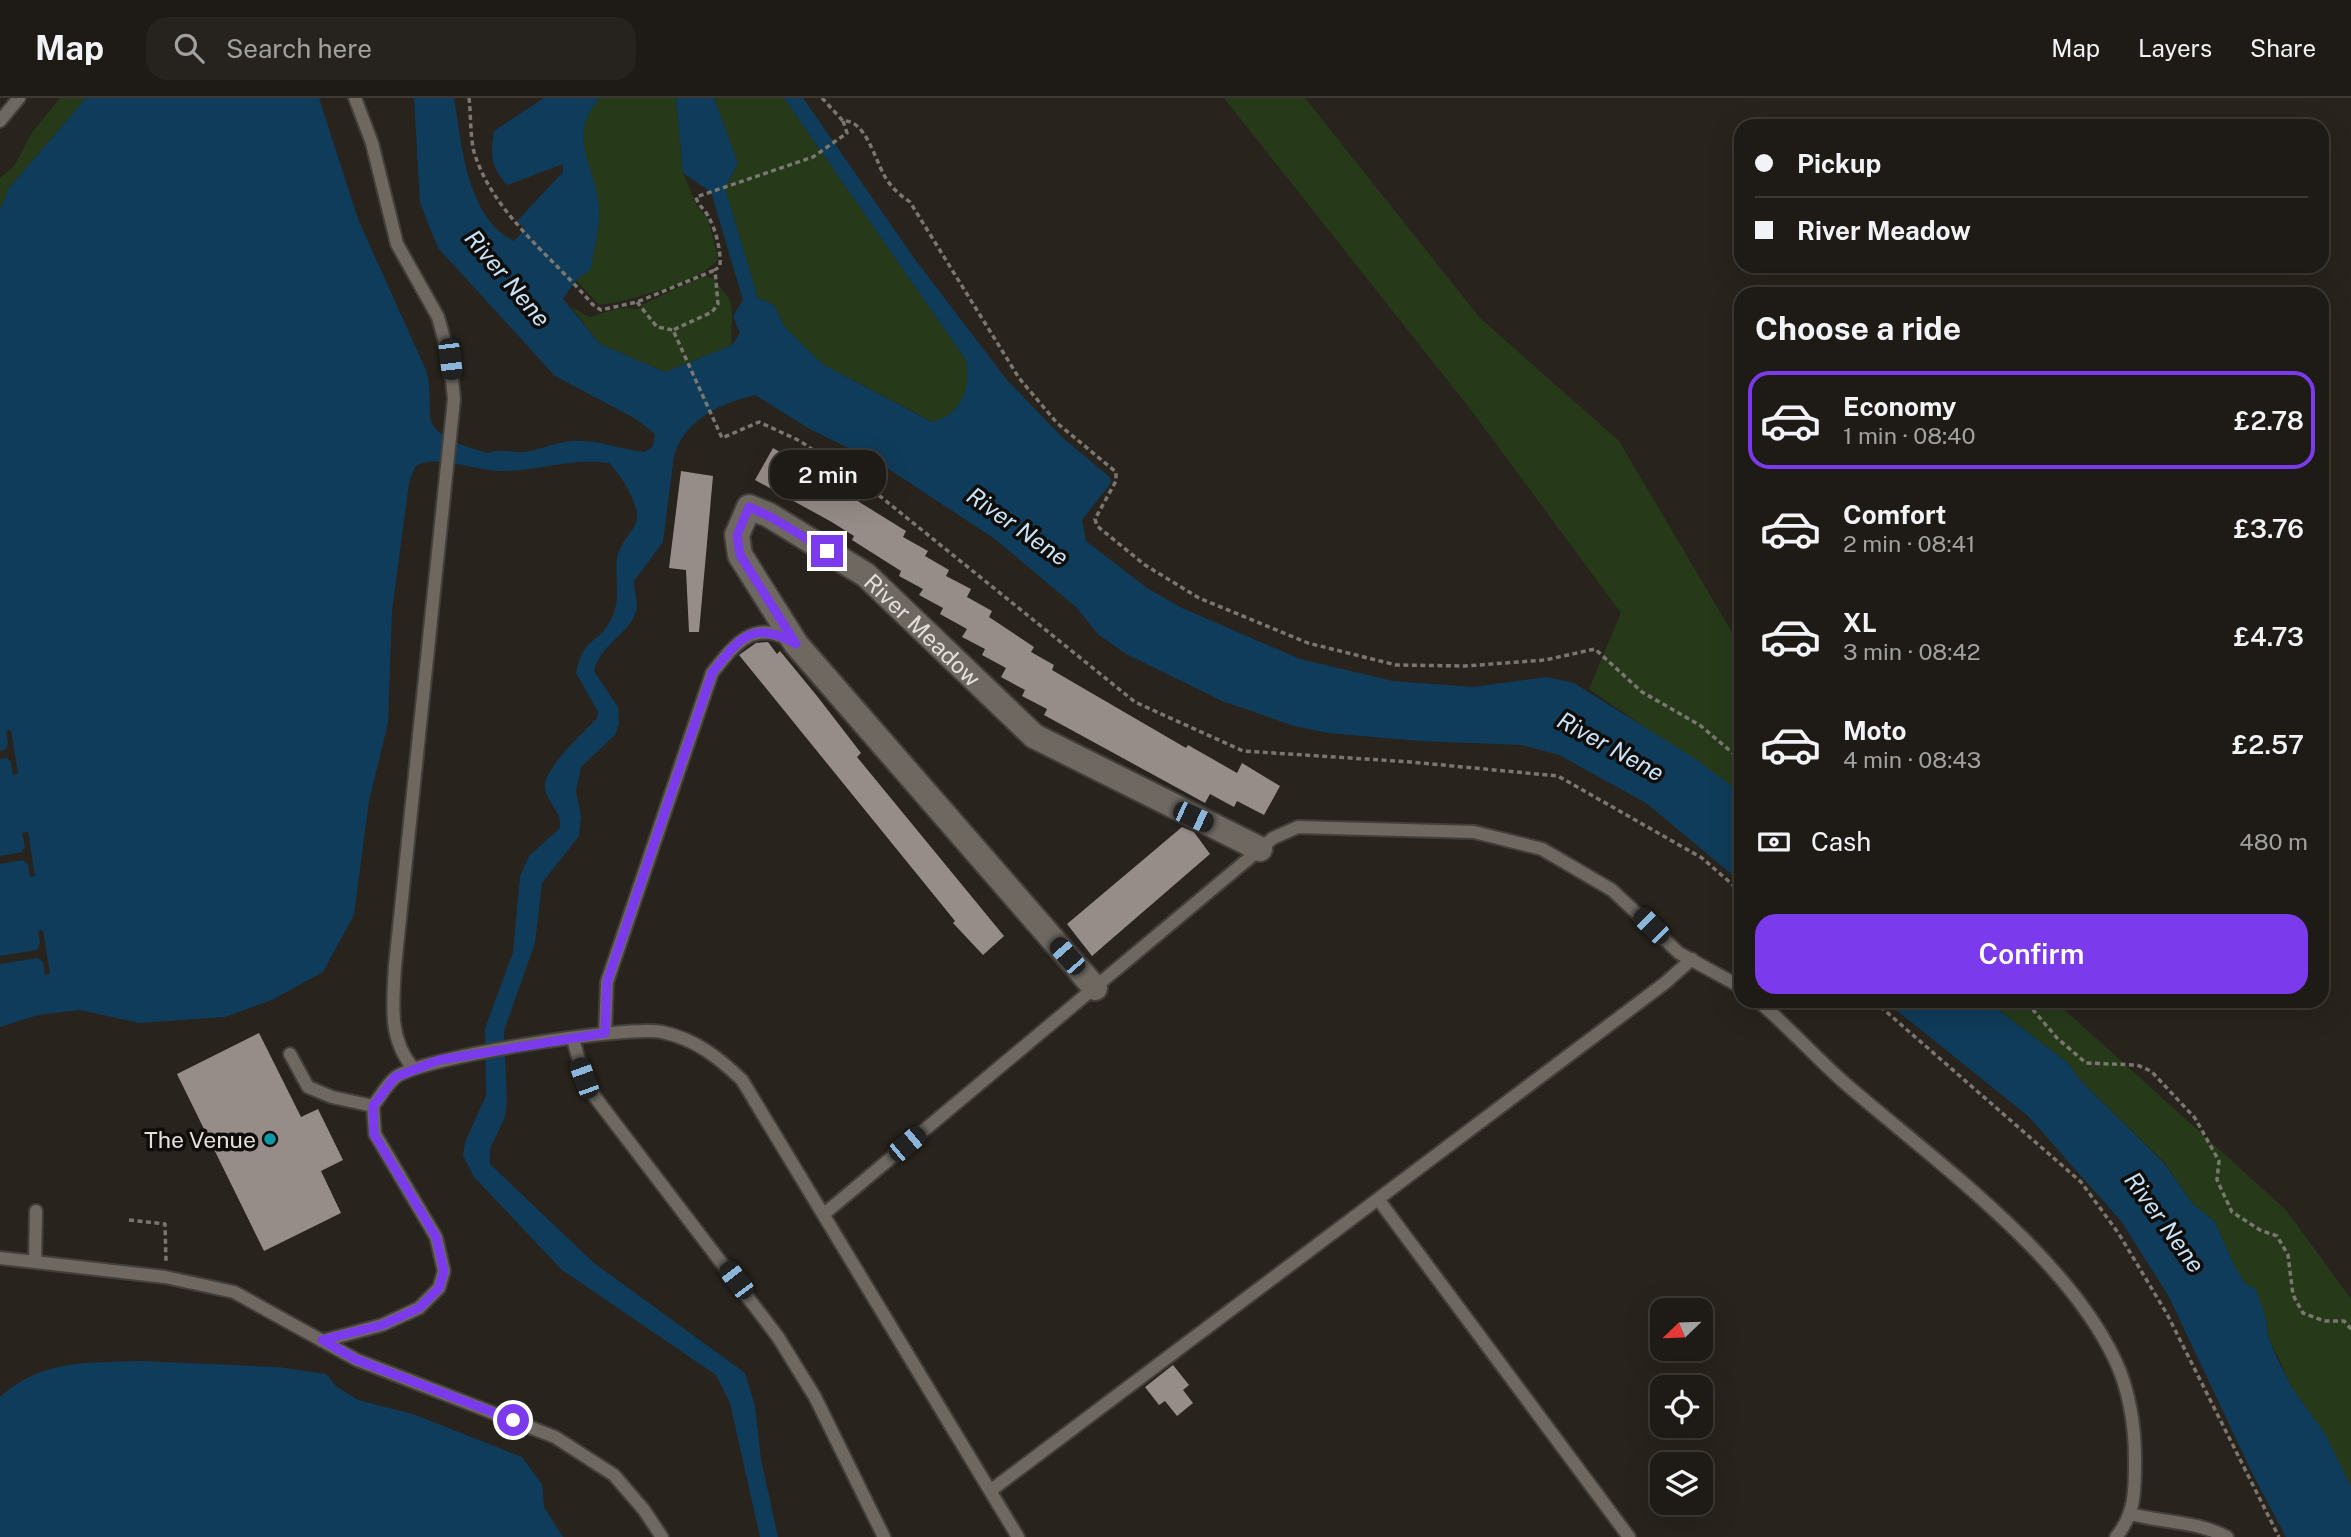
<!DOCTYPE html>
<meta charset="utf-8">
<style>
:root{--surface:#1e1a15;--page:#26231e;--text:#f1f3f6;--muted:#a1a1a0;--line:#3c3834;--accent:#7c3aed}
body{margin:0;font-family:"Public Sans",sans-serif;background:var(--page);color:var(--text);height:100vh;display:flex;flex-direction:column;font-size:26px;white-space:nowrap}
*{box-sizing:border-box;margin:0}
p{font-size:23px;color:var(--muted)}
.icon{flex:none;width:38px;height:38px;fill:none;stroke:currentColor;stroke-width:2;stroke-linecap:round;stroke-linejoin:round}
.map{position:relative;flex:1;overflow:hidden}
.side{position:absolute;left:1734px;top:189px;width:595px;height:721px;display:flex;flex-direction:column;background:var(--surface);border-radius:21px;box-shadow:0 7px 28px #0002,0 0 0 2px var(--line)}
.side>*{flex:none}
.guide{position:absolute;left:1734px;top:21px;width:595px;height:154px;border-radius:21px;box-shadow:0 7px 28px #0002,0 0 0 2px var(--line);display:grid;align-content:center;height:154px;padding:0 21px;background:var(--surface)}
.needle{width:46px;rotate:247deg}
.buttons{position:absolute;left:1650px;top:1200px;display:grid;gap:14px}
.buttons a{display:grid;place-items:center;width:63px;height:63px;border-radius:14px;background:var(--surface);box-shadow:0 7px 28px #0002,0 0 0 2px var(--line);font-size:35px}
.end{position:absolute;width:32px;height:32px;margin:-16px;border:9px solid #7c3aed;background:#fff;box-shadow:0 0 0 4px #fff}
.from{border-radius:50%}
.bubble{position:absolute;height:49px;border-radius:21px;background:var(--surface);box-shadow:0 7px 28px #0002,0 0 0 2px var(--line);font-size:23px;font-weight:600;line-height:49px;text-align:center}
.car{position:absolute;width:21px;height:42px;margin:-21px -10px;border-radius:9px;box-shadow:0 0 5px 2px #0007;background:linear-gradient(#222 24%,#8ab4d8 0 40%,#222 0 76%,#8ab4d8 0 86%,#222 0)}
.guide b{display:flex;align-items:center;gap:24px;height:66px;font-size:26px}
.guide b+b{border-top:2px solid var(--line)}
.guide i{width:18px;height:18px;background:var(--text)}
ul{padding:0;list-style:none}
li{display:flex;align-items:center;gap:21px;height:98px;margin:0 14px 10px;padding:0 7px;border:4px solid transparent;border-radius:21px}
li div{flex:1}
li b{display:block;font-size:26px}
li em{font-style:normal;font-weight:600}
li.selected{border-color:var(--accent)}
li>.icon{width:63px;height:63px;stroke-width:1.5}
h2{padding:0 21px;font-size:32px;line-height:84px}
.pay{display:flex;align-items:center;gap:18px;height:77px;padding:0 21px;font-size:26px}
.pay p{margin-inline-start:auto}
.cta{display:flex;gap:14px;margin-top:auto;padding:14px 21px}
.cta a{flex:1;height:80px;border-radius:21px;background:var(--accent);color:#fff;font-size:28px;font-weight:600;line-height:80px;text-align:center}
header{display:flex;align-items:center;gap:42px;box-sizing:border-box;height:98px;padding:0 35px;background:var(--surface);border-bottom:2px solid var(--line)}
header strong{font-size:33px}
nav{display:flex;gap:38px;margin-inline-start:auto;font-size:24px}
.search{width:490px;height:63px;background:var(--page);display:flex;align-items:center;gap:18px;box-sizing:border-box;padding:0 24px;border-radius:21px;color:var(--muted);font-size:26px}
.map>svg:first-child{display:block}
.green{fill:#263a1a}
.water{fill:#0f3c5a}
.pier{fill:#28231c}
.building{fill:#968c88}
.lines{fill:none;stroke-linecap:round;stroke-linejoin:round}
.service-casing{stroke:#433f3a;stroke-width:16}
.minor-casing{stroke:#433f3a;stroke-width:28}
.path{stroke:#7a7670;stroke-width:3.5;stroke-dasharray:5 3.5;stroke-linecap:butt}
.service{stroke:#6e6861;stroke-width:12}
.minor{stroke:#6e6861;stroke-width:24}
.route{stroke:#7c3aed;stroke-width:9}
.culture-dot{fill:#0f9aa8;stroke:#0f0c0a;stroke-width:2.5}
.labels{text-anchor:middle;dominant-baseline:central;stroke-width:7;stroke-linejoin:round;paint-order:stroke}
.street-label{font-size:23px;fill:#e3e0dc;stroke:#0f0c0a}
.poi-label{font-size:23px;fill:#e3e0dc;stroke:#0f0c0a;text-anchor:end}
.water-label{font-size:24px;font-style:italic;fill:#c8e2f7;stroke:#0f0c0a}
</style>
<header>
<strong>Map</strong>
<div class="search"><svg class="icon" aria-label="search" viewBox="0 0 24 24"><circle cx="10" cy="10" r="6"/><path d="M15 15l6 6"/></svg>Search here</div>
<nav><a>Map</a><a>Layers</a><a>Share</a></nav>
</header>
<div class="map">
<svg width="2351" height="1439" viewBox="0 0 2351 1439">
<rect width="100%" height="100%" fill="#28231c"/>
<!-- green -->
<path class="green" d="M60 0H86L9 90 0 112V80L14 68 31 36Z
M600 0H676L683 75 697 108 708 121 718 160C710 181 622 205 599 207L576 182 591 170C594 151 600 129 599 110 597 73 564 39 600 0Z
M714 0H784L966 262C971 290 962 316 933 324L822 266 784 228 774 207 758 200 725 90 738 65Z
M1224 0H1305L1480 220 1619 343 1733 536 1741 558V695L1589 591 1621 515 1471 312Z
M703 178C718 179 716 185 724 194 738 208 729 228 732 247L665 274 600 246 571 209 590 219 620 210 639 211 642 207Z
M1987 903H2055L2286 1112 2351 1201V1388L2324 1334 2292 1290 2268 1238 2266 1221 2235 1169 2215 1124 2193 1106 2164 1064 2082 984 2068 965Z"/>
<!-- water -->
<path class="water" d="M86 0H319L358 121 426 272C431 288 429 300 430 317 430 340 469 349 487 355 501 350 510 355 524 354 544 351 563 341 584 343 605 344 624 352 645 354L653 348 655 336 636 321 555 278 438 150 420 105 414 0H454C462 46 466 119 514 143L525 131 517 123 563 74V66L507 87C491 69 490 57 494 33L544 0H600C564 39 598 73 599 110 600 130 594 151 591 171L576 182 563 201 600 246 665 274 732 247 740 235 733 218 743 202 711 94 683 75 676 0H714L738 65 725 90 758 200 774 207 784 228 822 266 932 324C962 316 971 290 966 262L784 0H803L914 160 1007 282 1064 341 1110 379 1111 385 1082 422 1086 443 1147 490 1182 510 1300 561 1393 583 1473 589 1547 579 1574 585 1694 660 1741 695V784L1646 705 1559 657 1522 647 1419 643 1328 635 1294 628 1222 603 1126 556 1098 536 1076 509 995 441 884 368 808 330 755 297C721 305 684 322 674 358L663 444 634 483C634 490 636 497 637 505 638 533 601 543 594 573L618 609 619 626 615 637 581 669 576 693 581 718 579 738 542 785 535 845 504 933 507 1003 505 1019 490 1051V1066L594 1165 745 1275 755 1308 761 1361 778 1439H760L730 1305 716 1277 562 1172 474 1079 463 1058 465 1044 486 998 485 931 513 854 520 778 529 758 560 730C562 713 547 705 545 690 542 672 585 633 597 620L598 614 576 575C584 537 598 547 610 523 623 498 614 484 617 460 619 447 629 438 635 427 644 411 620 376 609 365 565 359 531 377 489 372 470 370 430 356 415 369L409 385 392 513 388 625 369 703 354 817 323 874 272 902 225 919 139 925 80 912 38 917 0 929V112L9 90Z
M1885 903H1987L2068 965 2082 984 2164 1065 2193 1106 2215 1124 2235 1169 2246 1186 2256 1191 2266 1221 2268 1238 2277 1260 2292 1290 2324 1334 2351 1388V1439H2286L2255 1381 2169 1199 2121 1123 2028 1018Z
M141 1263 278 1269 326 1276 337 1289 358 1302 413 1316 522 1359 542 1386 544 1409 563 1439H0V1299C41 1261 88 1265 141 1263Z"/>
<!-- pier -->
<path class="pier" d="M11 632 18 676 13 677 11 664 7 660 0 661V653L5 652 8 646 6 633Z
M28 734 35 778 30 779 28 766 23 762 0 766V758L22 754 25 748 22 735Z
M43 832 50 876 45 877 43 864 38 860 0 866V858L37 852 40 845 38 833Z"/>
<!-- building -->
<path class="building" d="M773 350 858 399 856 402 906 433 903 439 928 453 925 458 949 472 946 478 971 491 967 499 992 513 989 519 1034 549 1031 554 1054 567 1052 572 1186 650 1188 647 1237 675 1242 665 1280 688 1264 717 1237 703 1234 709 1210 696 1205 705 1044 617 1047 611 1022 598 1025 592 1001 579 1006 570 982 557 985 551 962 539 967 531 940 516 943 510 919 497 923 491 899 478 901 473 852 442 854 438 830 423 755 382Z
M681 373 713 378 699 534H689L686 472 669 470Z
M768 544 777 556 780 553 817 598 861 655 857 659 1004 838 983 857 953 825 955 823 739 557 756 545Z
M1182 729 1194 734 1210 756 1092 858 1067 826Z
M259 935 301 1019 318 1011 343 1062 321 1073 341 1115 264 1153 177 976Z
M1173 1267 1189 1287 1183 1292 1193 1305 1177 1318 1165 1303 1159 1307 1145 1289Z"/>
<g class="lines">
<!-- service casing -->
<g class="service-casing">
<path id="service" d="M355 0 372 45 397 146 438 219 450 262 454 301 395 868C393 906 388 940 413 970
M0 23 19 0
M1758 903C1789 929 1816 960 1847 987 1934 1062 2066 1157 2115 1262 2129 1291 2135 1328 2135 1360 2135 1390 2136 1415 2116 1439
M605 935 607 884 712 575C732 550 752 521 787 541
M573 941 584 980 595 999 778 1239 815 1299 884 1439
M290 956 308 989 332 999 373 1008
M1378 1101 1629 1439
M824 1116 1253 757 1273 740 1298 729 1474 734 1542 751 1612 792 1679 855 1741 889
M0 1160 165 1179 234 1194 357 1262 555 1339 614 1377 644 1412 662 1439
M35 1164 36 1113
M322 1243 382 1227 419 1210 439 1190 444 1173 436 1139 375 1036 373 1008C380 999 387 986 396 979 422 959 628 927 662 934 695 941 718 959 742 982L1018 1439
M990 1393 1665 885 1692 861
M2131 1416C2164 1425 2197 1423 2227 1439"/>
</g>
<!-- minor casing -->
<g class="minor-casing">
<g id="minor">
<path id="s1" d="M1095 890 796 546 740 457 737 437 749 409 769 417 866 477 1034 638 1260 751"/>
</g>
</g>
<!-- path -->
<path class="path" d="M469 0C471 17 470 37 474 54 493 116 552 158 592 206L601 212 637 204 715 172
M822 0 843 23C865 21 875 61 884 77 890 88 899 97 910 104L1019 280 1057 325 1116 374V383L1095 421 1097 428 1145 467 1199 500 1308 545 1396 567 1465 568 1545 562 1595 551 1642 594 1701 628 1741 662
M843 23 847 35 813 59 696 99C698 108 704 110 708 118 716 131 721 153 720 168L715 172 718 206 712 214 673 232 722 340 759 324 800 343 881 399 1135 604 1243 653 1411 664 1558 678 1702 760 1741 794
M637 204 657 229 673 232
M1874 903 2081 1084 2119 1136 2167 1216 2279 1439
M2030 903 2034 913 2057 940 2086 965 2137 967 2151 973 2195 1020 2219 1063 2217 1082 2232 1114 2260 1132 2277 1138 2288 1157 2293 1197 2303 1215 2324 1223H2344L2351 1231
M129 1122 165 1126 166 1163"/>
<!-- service -->
<use href="#service" class="service"/>
<!-- minor -->
<use href="#minor" class="minor"/>
</g>
<g class="lines">
<!-- route -->
<path class="route" d="M513 1322 357 1262 322 1242 382 1227 419 1210 439 1190 444 1173 436 1139 374 1036 373 1008 395 979 439 962 605 935 607 884 712 575C739 541 752 520 796 546L740 457 737 437 749 409 769 418 827 453"/>
</g>
<!-- markers -->
<circle class="culture-dot" cx="270" cy="1041" r="7"/>
<g class="labels">
<!-- street labels -->
<g class="street-label">
<text stroke="none"><textPath href="#s1" startOffset="826">River Meadow</textPath></text>
</g>
<!-- poi labels -->
<g class="poi-label">
<text x="256" y="1041">The Venue</text>
</g>
<!-- water labels -->
<g class="water-label">
<text transform="translate(508 180) rotate(50)">River Nene</text>
<text transform="translate(1018 428) rotate(35)">River Nene</text>
<text transform="translate(1611 648) rotate(29)">River Nene</text>
<text transform="translate(2165 1124) rotate(54)">River Nene</text>
</g>
</g>
</svg>
<div class="buttons">
<a><svg class="needle" viewBox="-14 -14 28 28"><path d="M0-13l5 13h-10z" fill="#e53935"/><path d="M0 13l5-13h-10z" fill="#a1a1a0"/></svg></a>
<a><svg class="icon" aria-label="locate" viewBox="0 0 24 24"><circle cx="12" cy="12" r="6"/><path d="M12 2v4M12 18v4M2 12h4M18 12h4"/></svg></a>
<a><svg class="icon" aria-label="layers" viewBox="0 0 24 24"><path d="M12 4l9 5-9 5-9-5zM3 14l9 5 9-5"/></svg></a>
</div>
<i class="end from" style="left:513px;top:1322px"></i>
<i class="end" style="left:827px;top:453px"></i>
<div class="bubble" style="left:770px;top:352px;width:116px">2 min</div>
<i class="car" style="left:450px;top:261px;rotate:173deg"></i>
<i class="car" style="left:1193px;top:719px;rotate:115deg"></i>
<i class="car" style="left:1651px;top:828px;rotate:315deg"></i>
<i class="car" style="left:1067px;top:858px;rotate:319deg"></i>
<i class="car" style="left:584px;top:980px;rotate:340deg"></i>
<i class="car" style="left:907px;top:1046px;rotate:50deg"></i>
<i class="car" style="left:736px;top:1182px;rotate:323deg"></i>
<div class="guide">
<b><i class="from"></i>Pickup</b>
<b><i></i>River Meadow</b>
</div>
<section class="side">
<h2>Choose a ride</h2>
<ul>
<li class="selected"><svg class="icon" aria-label="car" viewBox="0 0 24 24"><path d="M5 17H2v-5l4-1 3-4h7l3 4 3 1v5h-3M9 17h6M6 11h13"/><circle cx="7" cy="17" r="2"/><circle cx="17" cy="17" r="2"/></svg><div><b>Economy</b><p>1 min · 08:40</p></div><em>£2.78</em></li>
<li><svg class="icon" aria-label="car" viewBox="0 0 24 24"><path d="M5 17H2v-5l4-1 3-4h7l3 4 3 1v5h-3M9 17h6M6 11h13"/><circle cx="7" cy="17" r="2"/><circle cx="17" cy="17" r="2"/></svg><div><b>Comfort</b><p>2 min · 08:41</p></div><em>£3.76</em></li>
<li><svg class="icon" aria-label="car" viewBox="0 0 24 24"><path d="M5 17H2v-5l4-1 3-4h7l3 4 3 1v5h-3M9 17h6M6 11h13"/><circle cx="7" cy="17" r="2"/><circle cx="17" cy="17" r="2"/></svg><div><b>XL</b><p>3 min · 08:42</p></div><em>£4.73</em></li>
<li><svg class="icon" aria-label="car" viewBox="0 0 24 24"><path d="M5 17H2v-5l4-1 3-4h7l3 4 3 1v5h-3M9 17h6M6 11h13"/><circle cx="7" cy="17" r="2"/><circle cx="17" cy="17" r="2"/></svg><div><b>Moto</b><p>4 min · 08:43</p></div><em>£2.57</em></li>
</ul>
<div class="pay"><svg class="icon" aria-label="cash" viewBox="0 0 24 24"><path d="M3 7h18v10H3z"/><circle cx="12" cy="12" r="2"/></svg>Cash<p>480 m</p></div>
<div class="cta"><a>Confirm</a></div>
</section>
</div>
